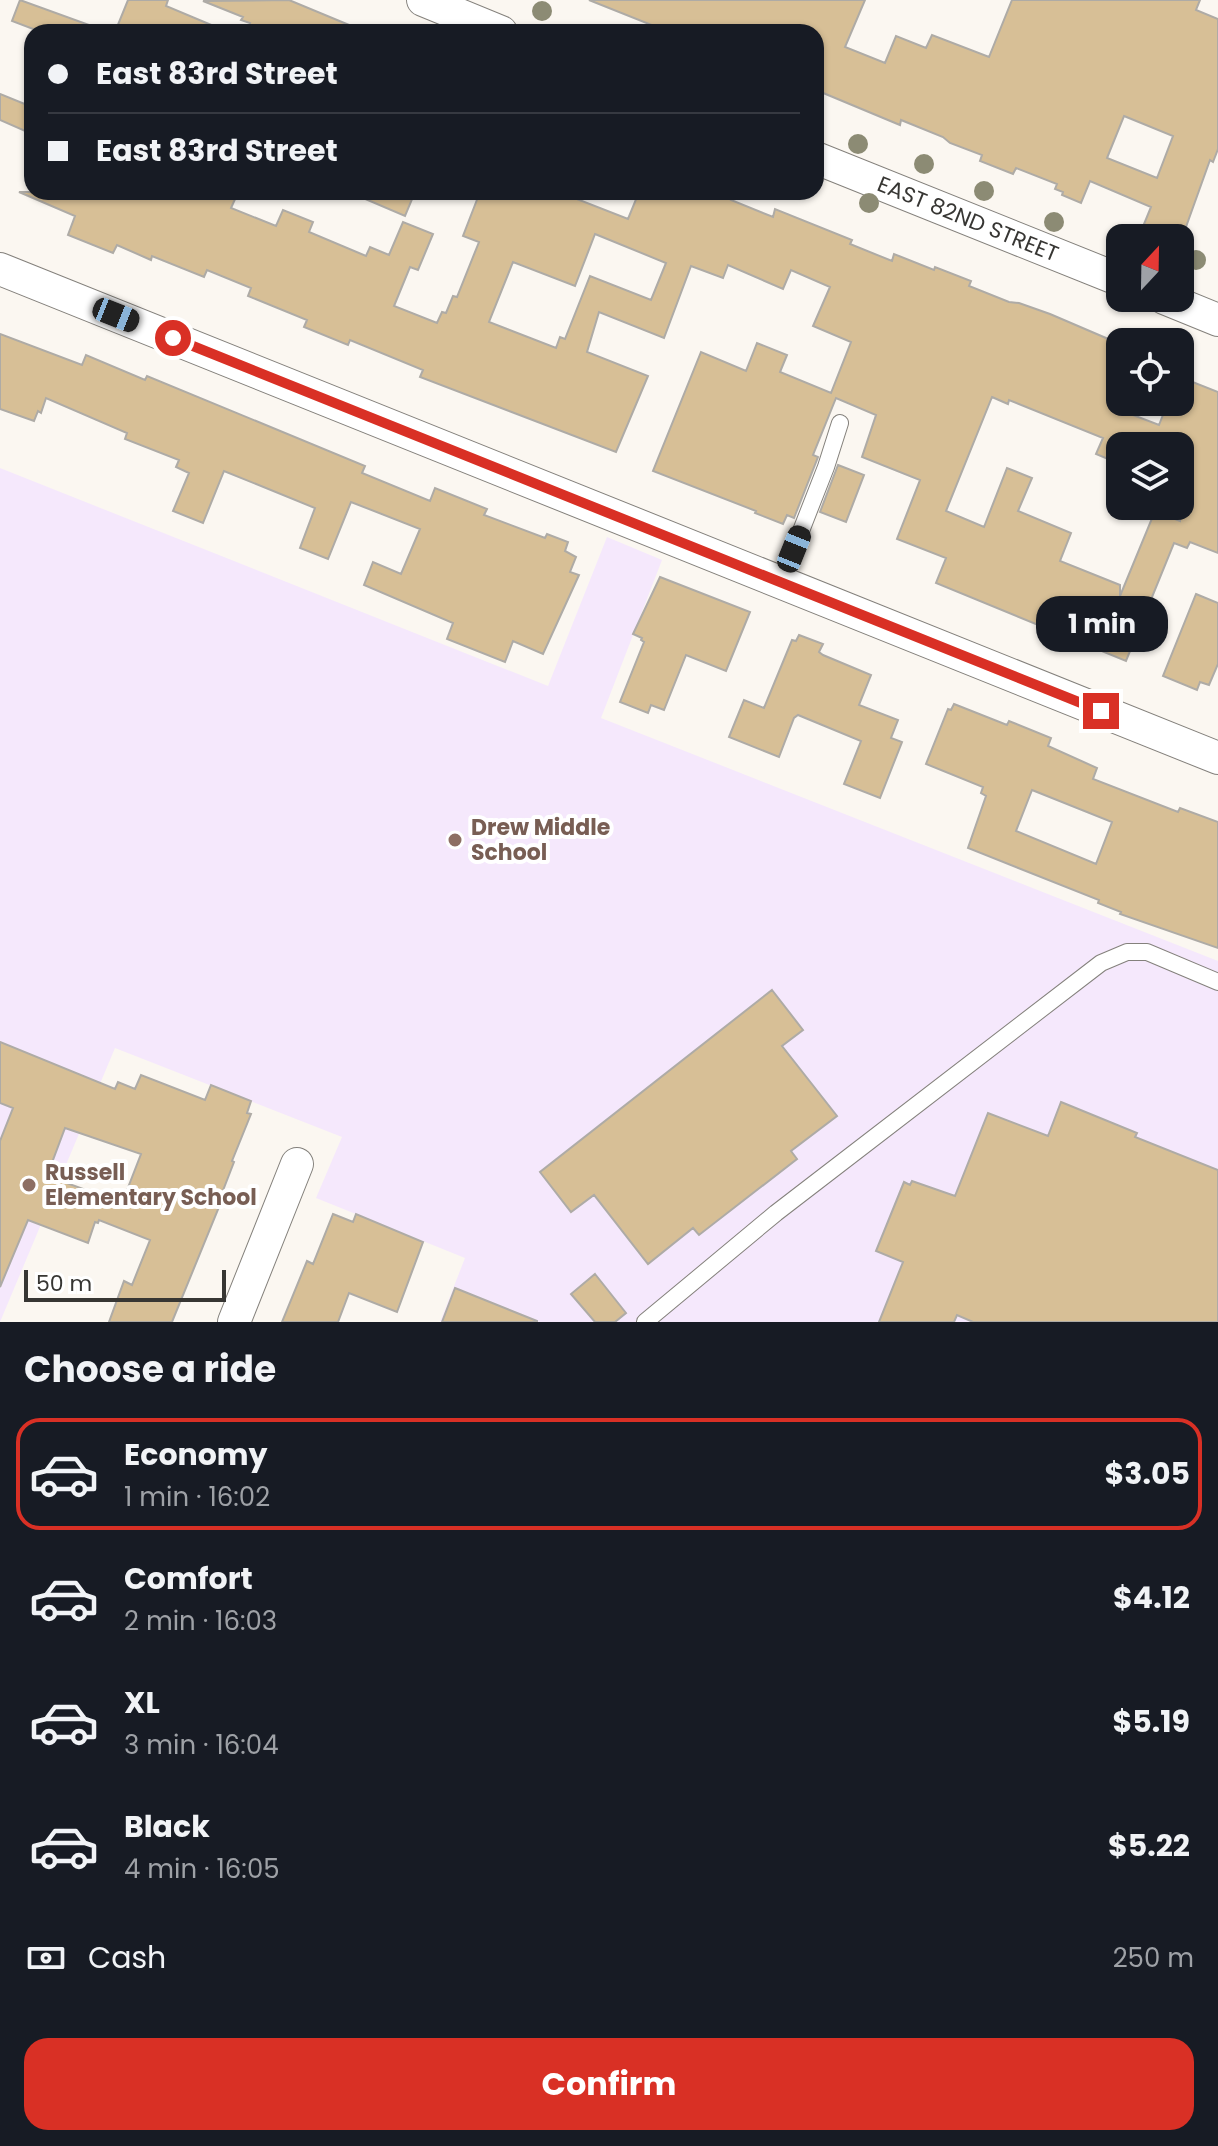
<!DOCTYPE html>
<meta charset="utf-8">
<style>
:root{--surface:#171b24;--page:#20242c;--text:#f1f3f6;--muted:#9ea1a6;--line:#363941;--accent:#d93025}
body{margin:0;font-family:Poppins,sans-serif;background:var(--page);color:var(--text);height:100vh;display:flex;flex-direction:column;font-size:30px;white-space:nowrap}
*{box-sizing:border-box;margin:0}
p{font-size:26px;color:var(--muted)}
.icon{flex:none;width:44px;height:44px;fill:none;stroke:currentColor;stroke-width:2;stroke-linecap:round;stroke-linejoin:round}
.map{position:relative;height:1322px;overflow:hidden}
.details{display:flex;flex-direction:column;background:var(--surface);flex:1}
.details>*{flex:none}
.guide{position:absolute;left:24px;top:24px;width:800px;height:176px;border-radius:24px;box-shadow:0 2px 6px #0004;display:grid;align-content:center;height:176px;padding:0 24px;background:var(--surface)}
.needle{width:52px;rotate:22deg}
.controls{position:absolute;left:1106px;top:224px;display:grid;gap:16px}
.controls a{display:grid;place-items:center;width:88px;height:88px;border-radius:16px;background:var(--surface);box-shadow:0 2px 6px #0004;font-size:40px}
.scale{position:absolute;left:24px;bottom:20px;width:202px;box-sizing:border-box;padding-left:8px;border:4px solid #373633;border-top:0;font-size:22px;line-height:28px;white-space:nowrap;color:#373633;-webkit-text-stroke:6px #fff;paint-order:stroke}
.end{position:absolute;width:36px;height:36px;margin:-18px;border:10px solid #d93025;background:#fff;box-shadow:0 0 0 4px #fff}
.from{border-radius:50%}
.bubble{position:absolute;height:56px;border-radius:24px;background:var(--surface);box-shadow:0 2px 6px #0004;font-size:26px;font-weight:700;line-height:56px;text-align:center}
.car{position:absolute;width:24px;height:48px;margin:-24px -12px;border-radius:10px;box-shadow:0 0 6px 2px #0007;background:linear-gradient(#222 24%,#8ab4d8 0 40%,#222 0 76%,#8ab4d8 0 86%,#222 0)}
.guide b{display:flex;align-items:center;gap:28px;height:76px;font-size:30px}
.guide b+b{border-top:2px solid var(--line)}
.guide i{width:20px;height:20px;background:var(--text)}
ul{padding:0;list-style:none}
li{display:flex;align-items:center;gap:24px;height:112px;margin:0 16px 12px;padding:0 8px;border:4px solid transparent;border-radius:24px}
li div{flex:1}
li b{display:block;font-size:30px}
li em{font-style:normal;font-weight:700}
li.selected{border-color:var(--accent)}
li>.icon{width:72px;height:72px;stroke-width:1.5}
h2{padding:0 24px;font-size:36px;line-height:96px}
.pay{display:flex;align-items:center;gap:20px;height:88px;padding:0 24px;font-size:30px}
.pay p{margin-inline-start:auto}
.button{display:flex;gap:16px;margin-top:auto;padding:16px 24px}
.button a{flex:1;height:92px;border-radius:24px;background:var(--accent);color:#fff;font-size:32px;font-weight:700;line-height:92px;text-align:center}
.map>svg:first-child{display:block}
.education{fill:#f5e8fc}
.building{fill:#d7bf96;stroke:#aeaba6;stroke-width:2;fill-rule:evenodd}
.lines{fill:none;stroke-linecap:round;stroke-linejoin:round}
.lane-casing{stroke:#84817c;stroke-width:18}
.street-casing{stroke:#84817c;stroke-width:34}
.lane{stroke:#fff;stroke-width:16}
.street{stroke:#fff;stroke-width:32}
.tree{fill:#8c8b74}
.route{stroke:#d93025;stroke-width:10}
.education-dot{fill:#8d6e63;stroke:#fff;stroke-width:3}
.labels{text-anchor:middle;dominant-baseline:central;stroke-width:8;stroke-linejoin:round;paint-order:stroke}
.street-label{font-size:22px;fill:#373633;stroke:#fff}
.education-label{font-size:22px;font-weight:bold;fill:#785e54;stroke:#fff;text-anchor:start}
</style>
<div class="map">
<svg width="1218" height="1322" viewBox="0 0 1218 1322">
<rect width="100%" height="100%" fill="#fbf7f1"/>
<!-- education -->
<path class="education" d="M0 468 548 686 607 537 662 560 601 718 1218 961V1322H440L465 1258 316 1198 342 1137 115 1048 0 1322Z"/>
<!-- building -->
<path class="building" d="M20 0 103 30 102 32H41L12 21Z
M128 0H168L166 6 228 32H115Z
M289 0 366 32H246L250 23 241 20 243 17 203 1Z
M589 0H865L845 47 885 63 896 36 926 48 932 35 989 57 1012 0H1200L1196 10 1218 19V149L1213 162 1210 160 1182 238H1165L1142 229 1151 207 1090 181 1081 203 1062 195 1063 192 1055 189 1057 184 1016 168 1013 174 980 161 982 155 950 143 943 137 901 120 900 125 816 90V32H669ZM1124 116 1173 136 1157 178 1107 158Z
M0 94 32 107V134L0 120Z
M19 192H223L236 197 231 208 276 226 283 210 313 222 309 232 366 256 370 247 389 255 403 222 433 234 418 270 410 267 394 306 437 323 442 312 446 313 453 296 457 297 479 242 463 236 480 192H559L628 219 639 192H735L731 200 773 217 775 209 852 240 850 244 892 261 894 254 934 270 935 267 971 281 969 286 1009 302 1019 303 1050 314 1120 344V410L1159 425 1168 402H1180V377L1218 392V553L1190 542 1187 548 1174 543 1126 661 936 583 946 558 897 539 920 480 862 457 876 415 836 398 813 455 818 457 794 518 787 515 783 524 755 513 756 511 653 471 701 352 746 371 757 343 787 355 780 372 831 393 851 342 813 326 830 287 791 270 783 289 728 265 723 278 691 266 664 338 599 312 587 352 648 376 616 452 420 377 423 370 350 340 348 345 304 327 307 320 248 296 251 288 207 270 204 277 152 256 151 260 117 245 113 253 68 235 75 216ZM595 234 666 263 651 300 590 276 565 339 560 337 556 348 489 322 513 262 575 286ZM992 397 1008 404 1009 400 1103 438 1096 454 1120 464V446H1180V521L1155 511 1120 596V585L1060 561 1071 533 1018 511 1032 478 1007 468 984 527 946 511Z
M349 192H415L405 216Z
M0 334 82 365 86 355 145 380 147 376 365 466 362 473 430 501 435 488 487 509 484 515 545 538 547 534 568 542 565 551 576 557 570 572 579 575 543 654 513 641 505 662 447 639 453 623 364 585 373 562 401 574 420 529 351 502 328 559 300 548 315 508 224 471 203 523 173 511 189 473 176 467 179 460 125 439 127 433 46 398 41 413 38 411 34 421 0 409Z
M838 465 864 475 846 522 820 512Z
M660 577 750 612 726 671 686 655 664 710 651 705 648 713 620 702 644 642 641 640 642 638 633 634Z
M1196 594 1218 603V664L1209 685 1200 682 1197 690 1163 676Z
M799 635 823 644 819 652 823 655 871 675 859 705 898 720 891 738 902 742 880 798 844 784 861 741 798 715 794 718 779 757 729 737 744 700 764 708 792 640 796 641Z
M954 704 1007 725 1009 721 1051 738 1048 746 1097 768 1093 779 1178 812 1180 808 1218 822V948L1120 914 1121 912 1098 903 1099 900 968 848 986 796 981 793 983 787 926 764 948 709 951 710ZM1032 790 1112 822 1096 864 1016 831Z
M772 990 803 1030 782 1046 837 1116 791 1151 797 1159 699 1235 693 1228 648 1264 594 1195 571 1212 540 1172Z
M0 1042 115 1089 118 1082 135 1089 141 1075 205 1100 211 1085 251 1101 247 1113 251 1114 232 1161 234 1162 217 1206 219 1207 172 1322H109L124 1281 132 1285 150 1240 99 1220 98 1223 95 1222 88 1243 28 1220 0 1287V1141L13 1108 0 1103ZM65 1128 141 1154 122 1203 47 1176Z
M1061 1102 1137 1133 1135 1137 1218 1170V1322H973L957 1315 954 1322H879L903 1262 876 1251 904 1182 910 1185 912 1181 955 1196 988 1113 1048 1136Z
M333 1214 353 1222 356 1214 423 1242 397 1312 349 1293 338 1322H282L307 1261 313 1264Z
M595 1274 626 1313 615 1322H595L571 1294Z
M455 1288 537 1321V1322H442Z"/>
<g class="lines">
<!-- lane casing -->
<g class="lane-casing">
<path id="lane" d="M781 582 826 467 840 423
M645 1322 776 1213 1101 963 1127 952H1147L1218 982"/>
</g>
<!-- street casing -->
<g class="street-casing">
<path id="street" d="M423 0 501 32
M816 158 1120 280
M0 269 1218 758
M1164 298 1218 320
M234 1322 297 1164"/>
</g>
<!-- lane -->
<use href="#lane" class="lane"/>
<!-- street -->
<use href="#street" class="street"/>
</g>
<!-- trees -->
<g class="tree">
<circle cx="542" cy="11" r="10"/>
<circle cx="858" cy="144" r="10"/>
<circle cx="924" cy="164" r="10"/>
<circle cx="984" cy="191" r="10"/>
<circle cx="869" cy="203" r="10"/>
<circle cx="1054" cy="222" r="10"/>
<circle cx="1196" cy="260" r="10"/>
</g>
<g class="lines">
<!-- route -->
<path class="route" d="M173 338 1101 711"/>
</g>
<!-- markers -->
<g class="education-dot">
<circle cx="455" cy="840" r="8"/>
<circle cx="29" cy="1185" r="8"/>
</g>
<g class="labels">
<!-- street labels -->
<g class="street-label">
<text transform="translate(968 219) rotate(22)">EAST 82ND STREET</text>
</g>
<!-- education labels -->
<g class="education-label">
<text x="471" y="827">Drew Middle<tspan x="471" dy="25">School</tspan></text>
<text x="45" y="1172">Russell<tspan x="45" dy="25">Elementary School</tspan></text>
</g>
</g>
</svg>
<div class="controls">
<a><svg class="needle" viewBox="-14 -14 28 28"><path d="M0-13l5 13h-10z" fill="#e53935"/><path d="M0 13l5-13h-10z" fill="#9ea1a6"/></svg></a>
<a><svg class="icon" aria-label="locate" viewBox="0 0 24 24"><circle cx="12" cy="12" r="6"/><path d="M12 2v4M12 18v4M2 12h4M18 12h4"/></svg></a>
<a><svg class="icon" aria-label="layers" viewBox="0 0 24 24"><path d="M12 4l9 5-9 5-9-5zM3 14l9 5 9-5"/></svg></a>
</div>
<div class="scale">50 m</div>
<i class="end from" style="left:173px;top:338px"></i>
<i class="end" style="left:1101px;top:711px"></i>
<div class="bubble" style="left:1036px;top:596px;width:132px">1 min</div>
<i class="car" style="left:116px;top:315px;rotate:112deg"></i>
<i class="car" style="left:794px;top:549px;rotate:22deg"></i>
<div class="guide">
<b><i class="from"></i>East 83rd Street</b>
<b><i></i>East 83rd Street</b>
</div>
</div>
<section class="details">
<h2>Choose a ride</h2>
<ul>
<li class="selected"><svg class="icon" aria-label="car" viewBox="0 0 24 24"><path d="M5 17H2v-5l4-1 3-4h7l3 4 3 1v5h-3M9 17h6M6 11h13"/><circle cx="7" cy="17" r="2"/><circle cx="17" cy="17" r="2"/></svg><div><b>Economy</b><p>1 min · 16:02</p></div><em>$3.05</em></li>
<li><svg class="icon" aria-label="car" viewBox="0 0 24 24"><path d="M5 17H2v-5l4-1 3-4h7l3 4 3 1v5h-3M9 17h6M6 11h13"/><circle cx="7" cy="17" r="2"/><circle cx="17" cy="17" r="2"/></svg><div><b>Comfort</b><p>2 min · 16:03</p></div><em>$4.12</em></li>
<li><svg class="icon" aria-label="car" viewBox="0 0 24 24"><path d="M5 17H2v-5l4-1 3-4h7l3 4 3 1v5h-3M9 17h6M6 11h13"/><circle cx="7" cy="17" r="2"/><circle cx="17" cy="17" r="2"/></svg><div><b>XL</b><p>3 min · 16:04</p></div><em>$5.19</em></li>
<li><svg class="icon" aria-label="car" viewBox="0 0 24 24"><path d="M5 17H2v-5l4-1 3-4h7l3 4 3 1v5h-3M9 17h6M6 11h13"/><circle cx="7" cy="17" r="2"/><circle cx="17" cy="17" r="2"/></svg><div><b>Black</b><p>4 min · 16:05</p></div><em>$5.22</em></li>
</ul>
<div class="pay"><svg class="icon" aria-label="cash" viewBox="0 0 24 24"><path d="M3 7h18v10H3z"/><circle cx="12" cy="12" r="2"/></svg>Cash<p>250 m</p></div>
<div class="button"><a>Confirm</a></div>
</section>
